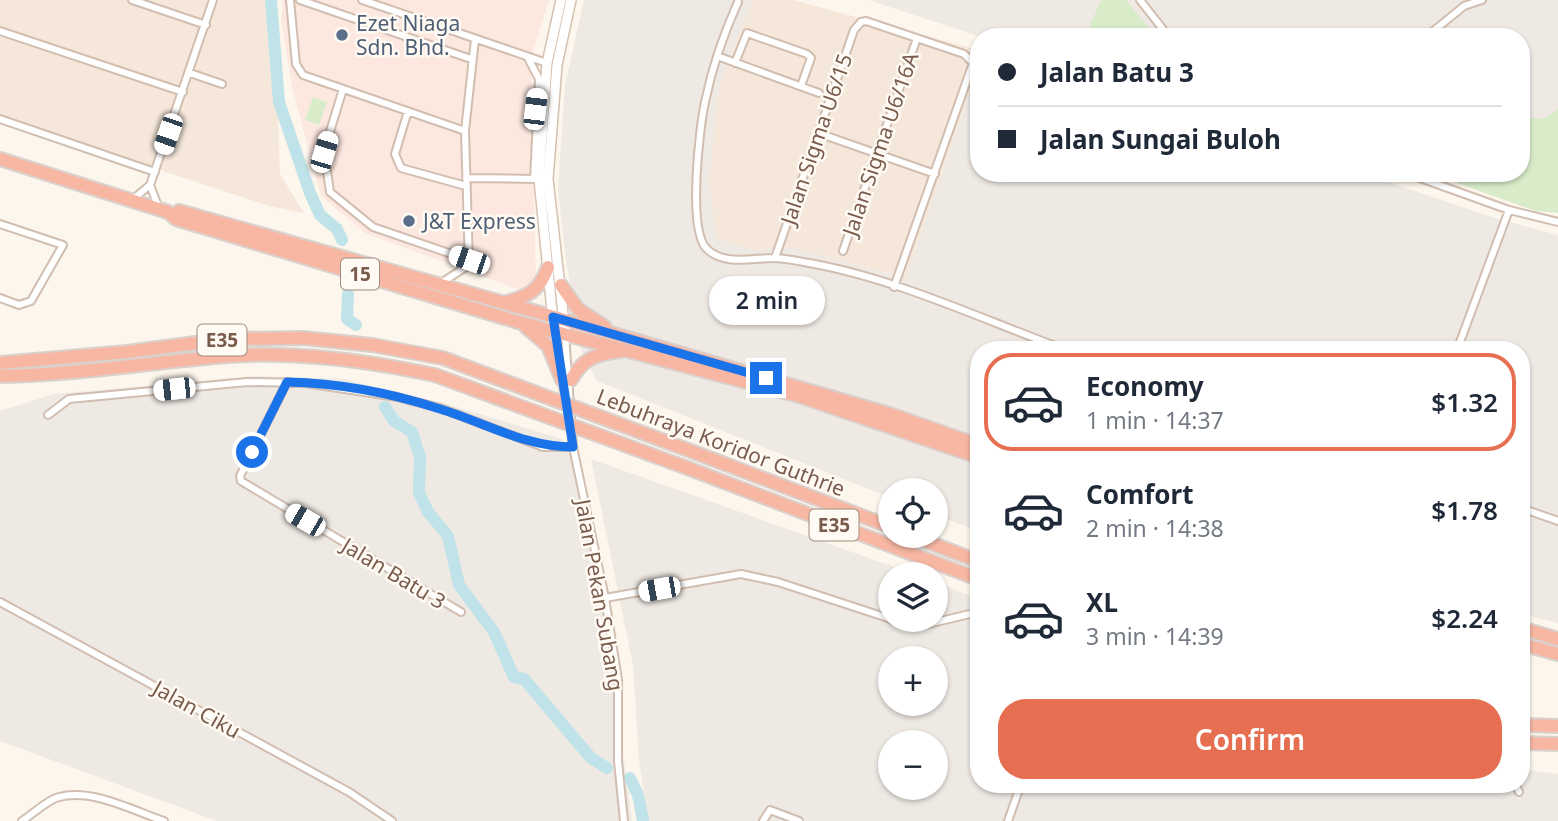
<!DOCTYPE html>
<meta charset="utf-8">
<style>
:root{--surface:#fff;--page:#f6f6f7;--text:#1f2937;--muted:#747a83;--line:#e0e1e3;--accent:#e76f51}
body{margin:0;font-family:"Noto Sans",sans-serif;background:var(--page);color:var(--text);height:100vh;display:flex;flex-direction:column;font-size:26px;white-space:nowrap}
*{box-sizing:border-box;margin:0}
p{font-size:23px;color:var(--muted)}
.icon{flex:none;width:38px;height:38px;fill:none;stroke:currentColor;stroke-width:2;stroke-linecap:round;stroke-linejoin:round}
.map{position:relative;flex:1;overflow:hidden}
.side{position:absolute;left:970px;top:341px;width:560px;height:452px;display:flex;flex-direction:column;background:var(--surface);border-radius:28px;box-shadow:0 2px 5px #0004}
.side>*{flex:none}
.guide{position:absolute;left:970px;top:28px;width:560px;height:154px;border-radius:28px;box-shadow:0 2px 5px #0004;display:grid;align-content:center;height:154px;padding:0 28px;background:var(--surface)}
.tools{position:absolute;left:878px;top:478px;display:grid;gap:14px}
.tools a{display:grid;place-items:center;width:70px;height:70px;border-radius:50%;background:var(--surface);box-shadow:0 2px 5px #0004;font-size:35px}
.end{position:absolute;width:32px;height:32px;margin:-16px;border:9px solid #1a73e8;background:#fff;box-shadow:0 0 0 4px #fff}
.from{border-radius:50%}
.bubble{position:absolute;height:49px;border-radius:24px;background:var(--surface);box-shadow:0 2px 5px #0004;font-size:23px;font-weight:600;line-height:49px;text-align:center}
.car{position:absolute;width:21px;height:42px;margin:-21px -10px;border-radius:9px;box-shadow:0 0 5px 2px #0007;background:linear-gradient(#fff 24%,#345 0 40%,#fff 0 76%,#345 0 86%,#fff 0)}
.guide b{display:flex;align-items:center;gap:24px;height:66px;font-size:26px}
.guide b+b{border-top:2px solid var(--line)}
.guide i{width:18px;height:18px;background:var(--text)}
ul{padding:12px 0 0;list-style:none}
li{display:flex;align-items:center;gap:21px;height:98px;margin:0 14px 10px;padding:0 14px;border:4px solid transparent;border-radius:28px}
li div{flex:1}
li b{display:block;font-size:26px}
li em{font-style:normal;font-weight:600}
li.selected{border-color:var(--accent)}
li>.icon{width:63px;height:63px;stroke-width:1.5}
.action{display:flex;gap:14px;margin-top:auto;padding:14px 28px}
.action a{flex:1;height:80px;border-radius:28px;background:var(--accent);color:#fff;font-size:28px;font-weight:600;line-height:80px;text-align:center}
.map>svg:first-child{display:block}
.residential{fill:#f5e8da}
.commercial{fill:#fde8e0}
.industrial{fill:#efe9e4;fill-rule:evenodd}
.green{fill:#d8ecc9}
.lines{fill:none;stroke-linecap:round;stroke-linejoin:round}
.river{stroke:#bfe3e8;stroke-width:12}
.street-casing{stroke:#d1beb0;stroke-width:10}
.secondary-casing{stroke:#d6c0b0;stroke-width:12}
.highway-casing{stroke:#dad1cd;stroke-width:16}
.street{stroke:#fff;stroke-width:6}
.secondary{stroke:#fff;stroke-width:9}
.highway{stroke:#f7b7a3;stroke-width:12}
.highway-bridge-casing{stroke:#dad1cd;stroke-width:16;stroke-linecap:butt}
.highway-bridge{stroke:#f7b7a3;stroke-width:12}
.route{stroke:#1a73e8;stroke-width:9}
.service-dot{fill:#5c6f8a;stroke:#fffaf3;stroke-width:2.5}
.labels{text-anchor:middle;dominant-baseline:central;stroke-width:5;stroke-linejoin:round;paint-order:stroke}
.shield{fill:#fffaf3;stroke:#a28b7f;stroke-width:2}
.shield-label{font-size:19px;font-weight:bold;fill:#7a5c4d}
.service-label{font-size:21px;fill:#4e5e75;stroke:#fffaf3;text-anchor:start}
.street-label{font-size:21px;fill:#7a5c4d;stroke:#fffaf3}
</style>
<div class="map">
<svg width="1558" height="821" viewBox="0 0 1558 821">
<rect width="100%" height="100%" fill="#fdf6ec"/>
<!-- residential -->
<path class="residential" d="M0 0H274L280 174 304 213 269 206 93 148 0 123Z
M753 0H793L978 50V67L906 278 791 247 753 250 716 238 709 180 719 88Z"/>
<!-- commercial -->
<path class="commercial" d="M283 0H549L531 58 536 282 520 290 365 233 321 196 292 87 281 20Z"/>
<!-- industrial -->
<path class="industrial" d="M584 0H753L719 88 709 180 716 238 753 250 791 247 906 278 978 67V173H1362L1498 219 1558 235V623L1521 614V350H978V531L936 515V490H891V498L597 381 582 352 566 260 558 190 565 85Z
M869 0H1558V207L1529 206 1433 173H1521V37H981Z
M257 376 344 379 450 405 562 439 589 499 632 821H217L0 741V411L54 394Z
M591 459 914 574H891V620H936V582L978 599V784H1521V769L1558 774V821H648L639 760 633 665ZM891 658H936V704H891ZM891 742H936V788H891Z"/>
<!-- green -->
<path class="green" d="M1101 0H1126L1156 37H1085Z
M313 97 327 102 319 125 305 120Z
M1558 109V213L1536 211 1457 183 1465 173H1521V124L1532 118 1543 119Z"/>
<g class="lines">
<!-- river -->
<path class="river" d="M271 0 279 102 310 193 320 215 337 229 342 240
M348 294 347 319 356 325
M385 407 394 421 412 432 420 457 419 493 428 512 448 536 459 585 494 632 514 677 524 679 591 758 607 768
M630 778 638 795 643 821"/>
<!-- street casing -->
<g class="street-casing">
<path id="street" d="M132 0 206 25
M290 0 296 64 303 75 465 131
M300 0 471 59
M362 0 547 63
M1140 0 1169 37
M738 2C724 33 712 68 705 102 699 130 688 228 706 248 722 266 753 258 773 258 785 258 798 261 809 263 895 278 984 320 1066 350
M0 31 183 92
M1426 37 1464 6 1482 0
M717 56 819 93
M528 58 539 79 534 179
M735 63 747 33 807 54 811 58 801 86
M190 73 222 84
M343 89 324 151 330 192 373 227 469 260
M408 111 395 154 401 168 466 186
M0 119 155 172
M818 133 935 174
M1406 173 1509 210 1558 222
M466 178 538 179
M150 185 158 206
M132 200 150 185 213 0
M0 224 63 245 31 301 19 305 0 298
M843 251 917 38
M775 258 854 30 861 22 866 21 964 54 973 63 894 287
M441 283 469 265 465 131 475 39
M555 332 559 362
M565 334 573 447 605 598 618 680V761L624 821
M1457 350 1509 210
M562 380 566 404
M287 382 240 476 241 481 461 612
M48 415 69 399 247 382 305 383 397 397 440 408 543 447H573
M1521 508 1558 521
M605 598 741 574 778 582 891 619
M0 602 349 792 392 821
M893 620 924 625 978 612
M1515 784 1519 792
M22 821C33 814 47 800 59 797 92 788 134 811 164 821
M763 821 770 810 799 821
M1008 821 1021 784"/>
</g>
<!-- secondary casing -->
<g class="secondary-casing">
<path id="secondary" d="M553 321 539 179 547 63 561 0
M565 332 548 179 557 65 571 0"/>
</g>
<!-- highway casing -->
<g class="highway-casing">
<path id="highway" d="M0 159 168 212 176 219 518 322 799 396 978 457
M179 211 611 333 893 415 978 445
M561 285 578 309 605 327
M504 303C528 296 539 292 548 267
M526 327 548 346 562 380
M0 363 127 352 226 339 303 338 372 345 443 358
M0 376C77 375 152 362 228 356 298 351 367 361 435 375
M571 380C583 358 596 354 621 351
M696 453 891 527
M690 469 978 579
M912 536 978 561
M1521 628 1558 639
M1521 644 1558 654
M1521 725 1558 726
M1521 743 1558 744"/>
</g>
<!-- street -->
<use href="#street" class="street"/>
<!-- secondary -->
<use href="#secondary" class="secondary"/>
<!-- highway -->
<use href="#highway" class="highway"/>
<!-- highway-bridge casing -->
<g class="highway-bridge-casing">
<path id="highway-bridge" d="M443 358 696 453
M435 375 690 469"/>
</g>
<!-- highway-bridge -->
<use href="#highway-bridge" class="highway-bridge"/>
</g>
<g class="lines">
<!-- route -->
<path class="route" d="M252 452 287 382C338 383 391 393 440 409 486 423 525 447 573 447L553 317 766 378"/>
</g>
<!-- markers -->
<g class="service-dot">
<circle cx="342" cy="35" r="7"/>
<circle cx="409" cy="221" r="7"/>
</g>
<g class="labels">
<!-- shield labels -->
<g class="shield">
<rect x="341" y="258.5" width="38" height="31" rx="5"/>
<rect x="197.5" y="324.5" width="49" height="31" rx="5"/>
<rect x="809.5" y="509.5" width="49" height="31" rx="5"/>
</g>
<g class="shield-label">
<text x="360" y="274">15</text>
<text x="222" y="340">E35</text>
<text x="834" y="525">E35</text>
</g>
<!-- service labels -->
<g class="service-label">
<text x="356" y="23">Ezet Niaga<tspan x="356" dy="24">Sdn. Bhd.</tspan></text>
<text x="423" y="221">J&amp;T Express</text>
</g>
<!-- street labels -->
<g class="street-label">
<text transform="translate(816 139) rotate(-71)">Jalan Sigma U6/15</text>
<text transform="translate(880 144) rotate(-71)">Jalan Sigma U6/16A</text>
<text transform="translate(721 442) rotate(21)">Lebuhraya Koridor Guthrie</text>
<text transform="translate(394 573) rotate(31)">Jalan Batu 3</text>
<text transform="translate(600 595) rotate(80)">Jalan Pekan Subang</text>
<text transform="translate(197 709) rotate(29)">Jalan Ciku</text>
</g>
</g>
</svg>
<div class="tools">
<a><svg class="icon" aria-label="locate" viewBox="0 0 24 24"><circle cx="12" cy="12" r="6"/><path d="M12 2v4M12 18v4M2 12h4M18 12h4"/></svg></a>
<a><svg class="icon" aria-label="layers" viewBox="0 0 24 24"><path d="M12 4l9 5-9 5-9-5zM3 14l9 5 9-5"/></svg></a>
<a>+</a>
<a>−</a>
</div>
<i class="end from" style="left:252px;top:452px"></i>
<i class="end" style="left:766px;top:378px"></i>
<div class="bubble" style="left:709px;top:276px;width:116px">2 min</div>
<i class="car" style="left:535px;top:109px;rotate:7deg"></i>
<i class="car" style="left:168px;top:134px;rotate:199deg"></i>
<i class="car" style="left:324px;top:152px;rotate:17deg"></i>
<i class="car" style="left:469px;top:260px;rotate:289deg"></i>
<i class="car" style="left:174px;top:389px;rotate:264deg"></i>
<i class="car" style="left:305px;top:520px;rotate:300deg"></i>
<i class="car" style="left:659px;top:589px;rotate:260deg"></i>
<div class="guide">
<b><i class="from"></i>Jalan Batu 3</b>
<b><i></i>Jalan Sungai Buloh</b>
</div>
<section class="side">
<ul>
<li class="selected"><svg class="icon" aria-label="car" viewBox="0 0 24 24"><path d="M5 17H2v-5l4-1 3-4h7l3 4 3 1v5h-3M9 17h6M6 11h13"/><circle cx="7" cy="17" r="2"/><circle cx="17" cy="17" r="2"/></svg><div><b>Economy</b><p>1 min · 14:37</p></div><em>$1.32</em></li>
<li><svg class="icon" aria-label="car" viewBox="0 0 24 24"><path d="M5 17H2v-5l4-1 3-4h7l3 4 3 1v5h-3M9 17h6M6 11h13"/><circle cx="7" cy="17" r="2"/><circle cx="17" cy="17" r="2"/></svg><div><b>Comfort</b><p>2 min · 14:38</p></div><em>$1.78</em></li>
<li><svg class="icon" aria-label="car" viewBox="0 0 24 24"><path d="M5 17H2v-5l4-1 3-4h7l3 4 3 1v5h-3M9 17h6M6 11h13"/><circle cx="7" cy="17" r="2"/><circle cx="17" cy="17" r="2"/></svg><div><b>XL</b><p>3 min · 14:39</p></div><em>$2.24</em></li>
</ul>
<div class="action"><a>Confirm</a></div>
</section>
</div>
